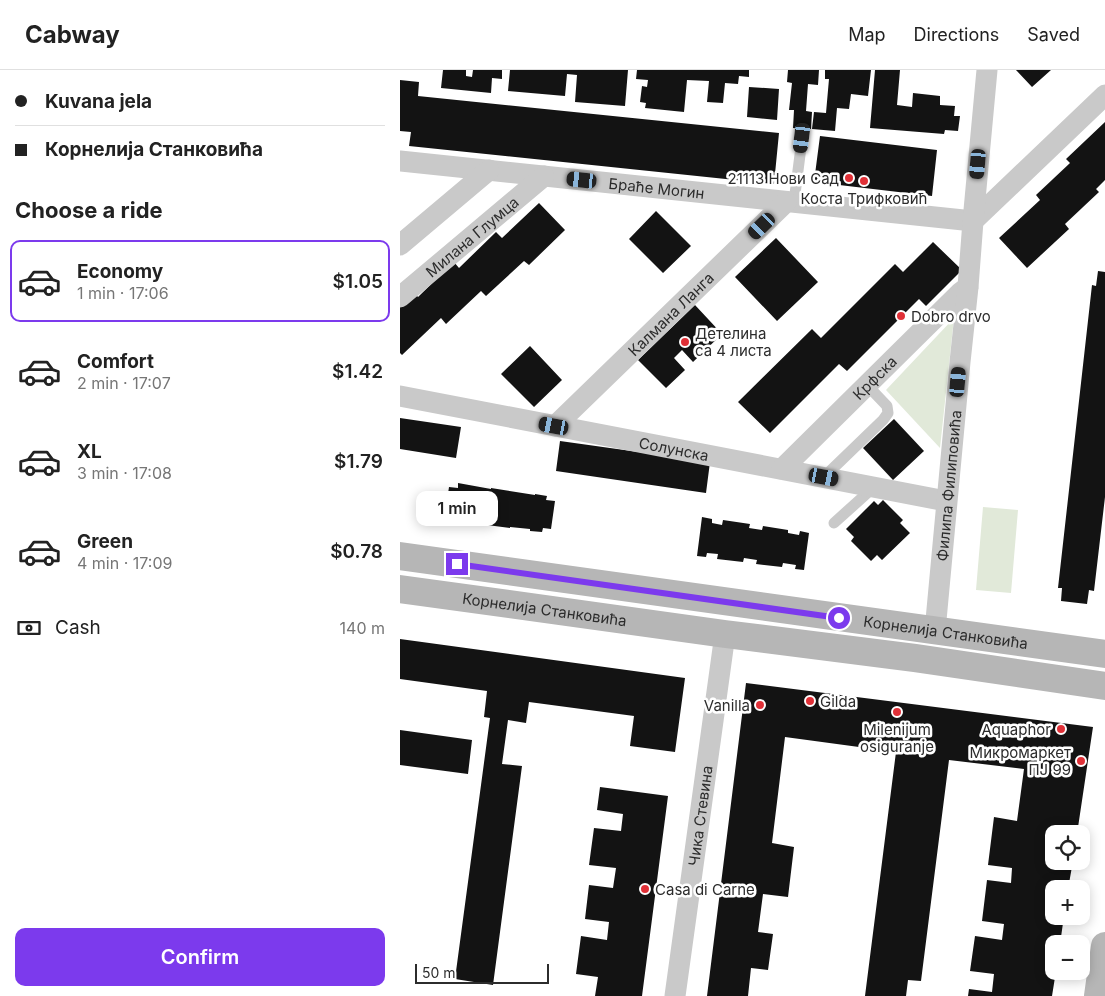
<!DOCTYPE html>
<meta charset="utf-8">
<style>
:root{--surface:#fff;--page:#f2f2f2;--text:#222;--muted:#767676;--line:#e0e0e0;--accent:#7c3aed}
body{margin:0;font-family:Inter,sans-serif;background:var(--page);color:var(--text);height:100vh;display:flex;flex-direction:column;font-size:19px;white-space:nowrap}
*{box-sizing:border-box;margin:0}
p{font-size:16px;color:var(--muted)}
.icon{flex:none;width:28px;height:28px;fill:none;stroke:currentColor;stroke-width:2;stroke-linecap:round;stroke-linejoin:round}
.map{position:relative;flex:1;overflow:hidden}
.details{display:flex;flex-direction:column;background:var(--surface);width:400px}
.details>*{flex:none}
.banner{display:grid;align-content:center;height:110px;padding:0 15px;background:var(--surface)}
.fabs{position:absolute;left:645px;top:755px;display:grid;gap:10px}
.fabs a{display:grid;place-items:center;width:45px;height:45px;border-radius:10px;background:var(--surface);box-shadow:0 2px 12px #0003;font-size:25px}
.scale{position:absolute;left:15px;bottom:12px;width:134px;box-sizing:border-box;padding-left:5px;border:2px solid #2c2c2c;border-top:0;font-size:14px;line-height:18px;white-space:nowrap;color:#2c2c2c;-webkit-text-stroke:4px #fff;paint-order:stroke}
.end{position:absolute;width:22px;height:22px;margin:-11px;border:6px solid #7c3aed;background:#fff;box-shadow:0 0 0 2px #fff}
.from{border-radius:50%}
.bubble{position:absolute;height:35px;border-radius:10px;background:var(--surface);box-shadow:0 2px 12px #0003;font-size:16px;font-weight:600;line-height:35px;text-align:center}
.car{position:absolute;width:15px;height:30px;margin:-15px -8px;border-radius:6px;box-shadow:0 0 4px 1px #0007;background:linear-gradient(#222 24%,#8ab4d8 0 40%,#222 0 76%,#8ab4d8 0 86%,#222 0)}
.banner b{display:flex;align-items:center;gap:18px;height:48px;font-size:19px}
.banner b+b{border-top:1px solid var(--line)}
.banner i{width:12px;height:12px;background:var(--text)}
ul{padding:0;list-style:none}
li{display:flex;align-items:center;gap:15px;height:82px;margin:0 10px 8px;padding:0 5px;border:2px solid transparent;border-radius:10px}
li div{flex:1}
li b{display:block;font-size:19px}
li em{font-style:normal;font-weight:600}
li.selected{border-color:var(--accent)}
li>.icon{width:45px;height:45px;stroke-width:1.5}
h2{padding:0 15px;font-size:22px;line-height:60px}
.pay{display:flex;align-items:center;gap:12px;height:55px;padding:0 15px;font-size:19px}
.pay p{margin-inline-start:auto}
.cta{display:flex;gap:10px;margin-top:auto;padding:10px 15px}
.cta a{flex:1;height:58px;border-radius:10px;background:var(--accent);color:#fff;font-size:20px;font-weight:600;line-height:58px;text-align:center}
header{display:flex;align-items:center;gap:30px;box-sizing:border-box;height:70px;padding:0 25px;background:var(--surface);border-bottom:1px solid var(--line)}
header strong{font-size:24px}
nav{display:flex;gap:28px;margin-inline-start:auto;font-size:18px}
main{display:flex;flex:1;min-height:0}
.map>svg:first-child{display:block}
.green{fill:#e1e9d9}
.building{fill:#131313}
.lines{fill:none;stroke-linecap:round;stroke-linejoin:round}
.service{stroke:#c9c9c9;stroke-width:11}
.minor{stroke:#c9c9c9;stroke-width:21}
.secondary{stroke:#b6b6b6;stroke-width:28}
.route{stroke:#7c3aed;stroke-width:6}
.poi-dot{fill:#e03037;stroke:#fff;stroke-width:2}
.labels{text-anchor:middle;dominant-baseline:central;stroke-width:5;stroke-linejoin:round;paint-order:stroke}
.poi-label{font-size:15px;fill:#2c2c2c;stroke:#fff;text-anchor:end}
.street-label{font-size:15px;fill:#2c2c2c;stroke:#fff}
</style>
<header>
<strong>Cabway</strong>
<nav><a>Map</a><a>Directions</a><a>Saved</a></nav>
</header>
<main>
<section class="details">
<div class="banner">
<b><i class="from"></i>Kuvana jela</b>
<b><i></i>Корнелија Станковића</b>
</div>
<h2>Choose a ride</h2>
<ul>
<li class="selected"><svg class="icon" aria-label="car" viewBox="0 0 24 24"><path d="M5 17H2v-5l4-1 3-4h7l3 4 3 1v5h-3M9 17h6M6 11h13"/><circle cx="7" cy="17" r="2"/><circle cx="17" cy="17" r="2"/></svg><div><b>Economy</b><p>1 min · 17:06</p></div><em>$1.05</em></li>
<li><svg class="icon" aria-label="car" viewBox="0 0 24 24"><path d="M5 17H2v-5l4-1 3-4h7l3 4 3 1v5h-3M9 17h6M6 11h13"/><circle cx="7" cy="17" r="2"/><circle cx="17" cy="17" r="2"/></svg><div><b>Comfort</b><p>2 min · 17:07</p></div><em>$1.42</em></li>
<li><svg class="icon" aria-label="car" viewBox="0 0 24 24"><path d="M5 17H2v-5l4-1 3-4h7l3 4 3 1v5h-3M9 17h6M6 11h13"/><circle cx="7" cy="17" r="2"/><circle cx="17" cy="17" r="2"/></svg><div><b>XL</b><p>3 min · 17:08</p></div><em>$1.79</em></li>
<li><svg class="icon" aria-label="car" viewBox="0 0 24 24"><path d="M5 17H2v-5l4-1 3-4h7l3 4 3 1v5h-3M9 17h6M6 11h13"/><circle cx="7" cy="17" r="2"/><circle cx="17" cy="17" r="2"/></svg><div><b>Green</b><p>4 min · 17:09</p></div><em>$0.78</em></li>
</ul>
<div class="pay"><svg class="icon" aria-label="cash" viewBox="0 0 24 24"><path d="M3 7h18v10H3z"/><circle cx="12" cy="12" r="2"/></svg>Cash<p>140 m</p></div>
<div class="cta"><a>Confirm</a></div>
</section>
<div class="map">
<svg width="705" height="926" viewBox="0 0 705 926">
<rect width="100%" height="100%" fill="#fff"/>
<!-- green -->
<path class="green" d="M554 248 540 378 486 320Z
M583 437 618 440 611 523 576 520Z"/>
<!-- building -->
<path class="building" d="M43 0H66V6L72 7 73 0H102V9L92 8 91 23 41 18Z
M110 0H228L225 36 175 32 177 5 167 4 165 26 108 21Z
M237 0H349V7L339 6 338 14 325 13 323 33 307 32 309 11 287 10 284 42 245 38 246 33 240 32 242 16 247 17 248 10 236 9Z
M388 0H419L418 15 408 14 406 41 412 42 411 59 393 58 394 40H389L392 13 387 12Z
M425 0H471L468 26 451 24 449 39 437 38 435 61 412 59 414 42 426 43 429 9H425Z
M475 0H500L497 35 512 37 513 23 540 26V35L555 36 554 46H560L558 61 545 60 544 64 470 58Z
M616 0H651L632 17Z
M0 10 19 12 18 26 379 63 374 114 9 76 11 62 0 61Z
M349 17 379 19 377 50 347 47Z
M705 52V110L696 119 699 122 665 154 669 159 627 198 599 168 640 130 636 125 670 93 666 89Z
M420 66 537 80 532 126 414 112Z
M139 133 165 160 129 195 124 191 86 226 81 221 46 254 41 248 2 285 0 283V232L12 220 18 227 54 192 59 198 96 162 102 168Z
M256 141 291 176 263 203 229 169Z
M376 168 418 212 377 251 335 207Z
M533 172 562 200 526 236 519 229 447 301 439 294 370 363 338 332 412 259 421 268 495 194 503 202Z
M698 201 705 202V427L694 521 689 520 687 534 661 531 662 518H658L692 215 696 216Z
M295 235 322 264 293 292 282 280 274 288 285 300 266 318 238 290Z
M130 276 162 310 134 337 101 304Z
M0 348 61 357 56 388 0 379Z
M494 349 524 381 493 410 463 378Z
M160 371 310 392 306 423 156 401Z
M58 413 91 419V418L135 425V424L147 426 146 430 155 431 151 459 143 458 142 462 130 461V459L110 457V458L87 455V453L54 450V445L45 444 49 417 58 418Z
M483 430 503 450 500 453 510 463 482 490 477 485 471 491 451 471 454 467 446 459 474 431 478 435Z
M302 447 312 449V453L322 455 323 450 350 454 349 458 362 460 363 456 388 460V463L399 465 400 461 409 463 404 500 395 499 396 495 383 493 382 497 356 494 357 490 344 488 343 492 317 489 318 484 307 483 306 487 297 486Z
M0 569 285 608 275 682 230 676 234 646 129 632 126 653 108 650 102 694 122 696 93 915 55 909 90 648 84 647 87 621 0 609Z
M346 613 693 657 677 764H654V791H673L668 819H654V846H664L660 874H654V901H656L652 926H568L569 919 592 922 594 904 570 901 575 866 602 870 604 854 582 851 587 810 611 813 612 798 588 795 594 747 617 751 624 699 549 690 521 911 508 910 506 926H465L496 682 385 667 372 773 394 777 388 827 363 824 358 862 373 864 368 900 351 898 348 926H307Z
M0 660 72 670 68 704 0 695Z
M200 717 268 726 242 926H195L198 907 176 904 181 866 207 870 209 852 185 849 189 815 213 818 216 798 189 795 194 758 221 761 223 744 197 740Z"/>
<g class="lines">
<!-- service -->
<path class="service" d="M394 132 402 69
M424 407 483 350 488 343 487 336 467 315
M434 453 474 417"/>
<!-- minor -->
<g class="minor">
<path id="s1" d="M0 91 573 151 705 25"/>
<path d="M0 175 89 100"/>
<path id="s2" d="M0 227 144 106"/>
<path id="s3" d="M0 326 546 431"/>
<path id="s4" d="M155 356 386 132"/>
<path id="s5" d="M382 399 560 223 568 217"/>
<path id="s6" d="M535 561 560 292 568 217 573 151 587 0"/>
<path id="s7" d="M275 926 325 564"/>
</g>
<!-- secondary -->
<g class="secondary">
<path id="s8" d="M0 486 705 584"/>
<path id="s9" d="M0 519 325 564 515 588 705 616"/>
<path d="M698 926 705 876"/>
</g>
</g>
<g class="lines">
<!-- route -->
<path class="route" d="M57 494 439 548"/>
</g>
<!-- markers -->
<g class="poi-dot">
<circle cx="449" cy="108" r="5"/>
<circle cx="464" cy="111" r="5"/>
<circle cx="501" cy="246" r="5"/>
<circle cx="285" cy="272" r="5"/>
<circle cx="410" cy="631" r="5"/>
<circle cx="360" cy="635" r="5"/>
<circle cx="497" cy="642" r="5"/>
<circle cx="661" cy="659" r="5"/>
<circle cx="681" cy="691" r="5"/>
<circle cx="245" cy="819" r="5"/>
</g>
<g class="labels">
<!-- poi labels -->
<g class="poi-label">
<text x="439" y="108">21113 Нови Сад</text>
<text x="464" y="128" text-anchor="middle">Коста Трифковић</text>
<text x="511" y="246" text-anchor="start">Dobro drvo</text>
<text x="295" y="263" text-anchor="start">Детелина<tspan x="295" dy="17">са 4 листа</tspan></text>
<text x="420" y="631" text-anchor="start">Gilda</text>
<text x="350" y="635">Vanilla</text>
<text x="497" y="659" text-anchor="middle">Milenijum<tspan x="497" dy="17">osiguranje</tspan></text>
<text x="651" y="659">Aquaphor</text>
<text x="671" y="682">Микромаркет<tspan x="671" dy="17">ПЈ 99</tspan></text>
<text x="255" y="819" text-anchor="start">Casa di Carne</text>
</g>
<!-- street labels -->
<g class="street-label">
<text stroke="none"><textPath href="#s1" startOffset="258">Браће Могин</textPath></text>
<text stroke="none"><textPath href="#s2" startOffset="94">Милана Глумца</textPath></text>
<text stroke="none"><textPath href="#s4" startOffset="161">Калмана Ланга</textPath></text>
<text stroke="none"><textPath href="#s5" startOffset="130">Крфска</textPath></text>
<text stroke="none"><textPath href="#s3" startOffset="279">Солунска</textPath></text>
<text stroke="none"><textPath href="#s6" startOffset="146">Филипа Филиповића</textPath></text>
<text stroke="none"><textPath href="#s9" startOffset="146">Корнелија Станковића</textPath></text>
<text stroke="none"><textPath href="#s8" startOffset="551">Корнелија Станковића</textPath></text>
<text stroke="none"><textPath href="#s7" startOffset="182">Чика Стевина</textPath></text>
</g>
</g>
</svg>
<div class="fabs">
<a><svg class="icon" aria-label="locate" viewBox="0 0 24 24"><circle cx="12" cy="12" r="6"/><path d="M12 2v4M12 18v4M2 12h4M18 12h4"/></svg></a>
<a>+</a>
<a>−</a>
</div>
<div class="scale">50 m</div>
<i class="end from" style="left:439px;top:548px"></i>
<i class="end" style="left:57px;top:494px"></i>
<div class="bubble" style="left:16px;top:421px;width:82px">1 min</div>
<i class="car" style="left:402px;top:68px;rotate:187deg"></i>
<i class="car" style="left:578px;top:94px;rotate:185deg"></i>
<i class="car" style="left:182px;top:110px;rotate:276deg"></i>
<i class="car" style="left:362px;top:156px;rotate:226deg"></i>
<i class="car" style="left:558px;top:312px;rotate:5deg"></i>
<i class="car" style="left:154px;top:356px;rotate:281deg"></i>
<i class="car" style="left:424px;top:407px;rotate:101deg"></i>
</div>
</main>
